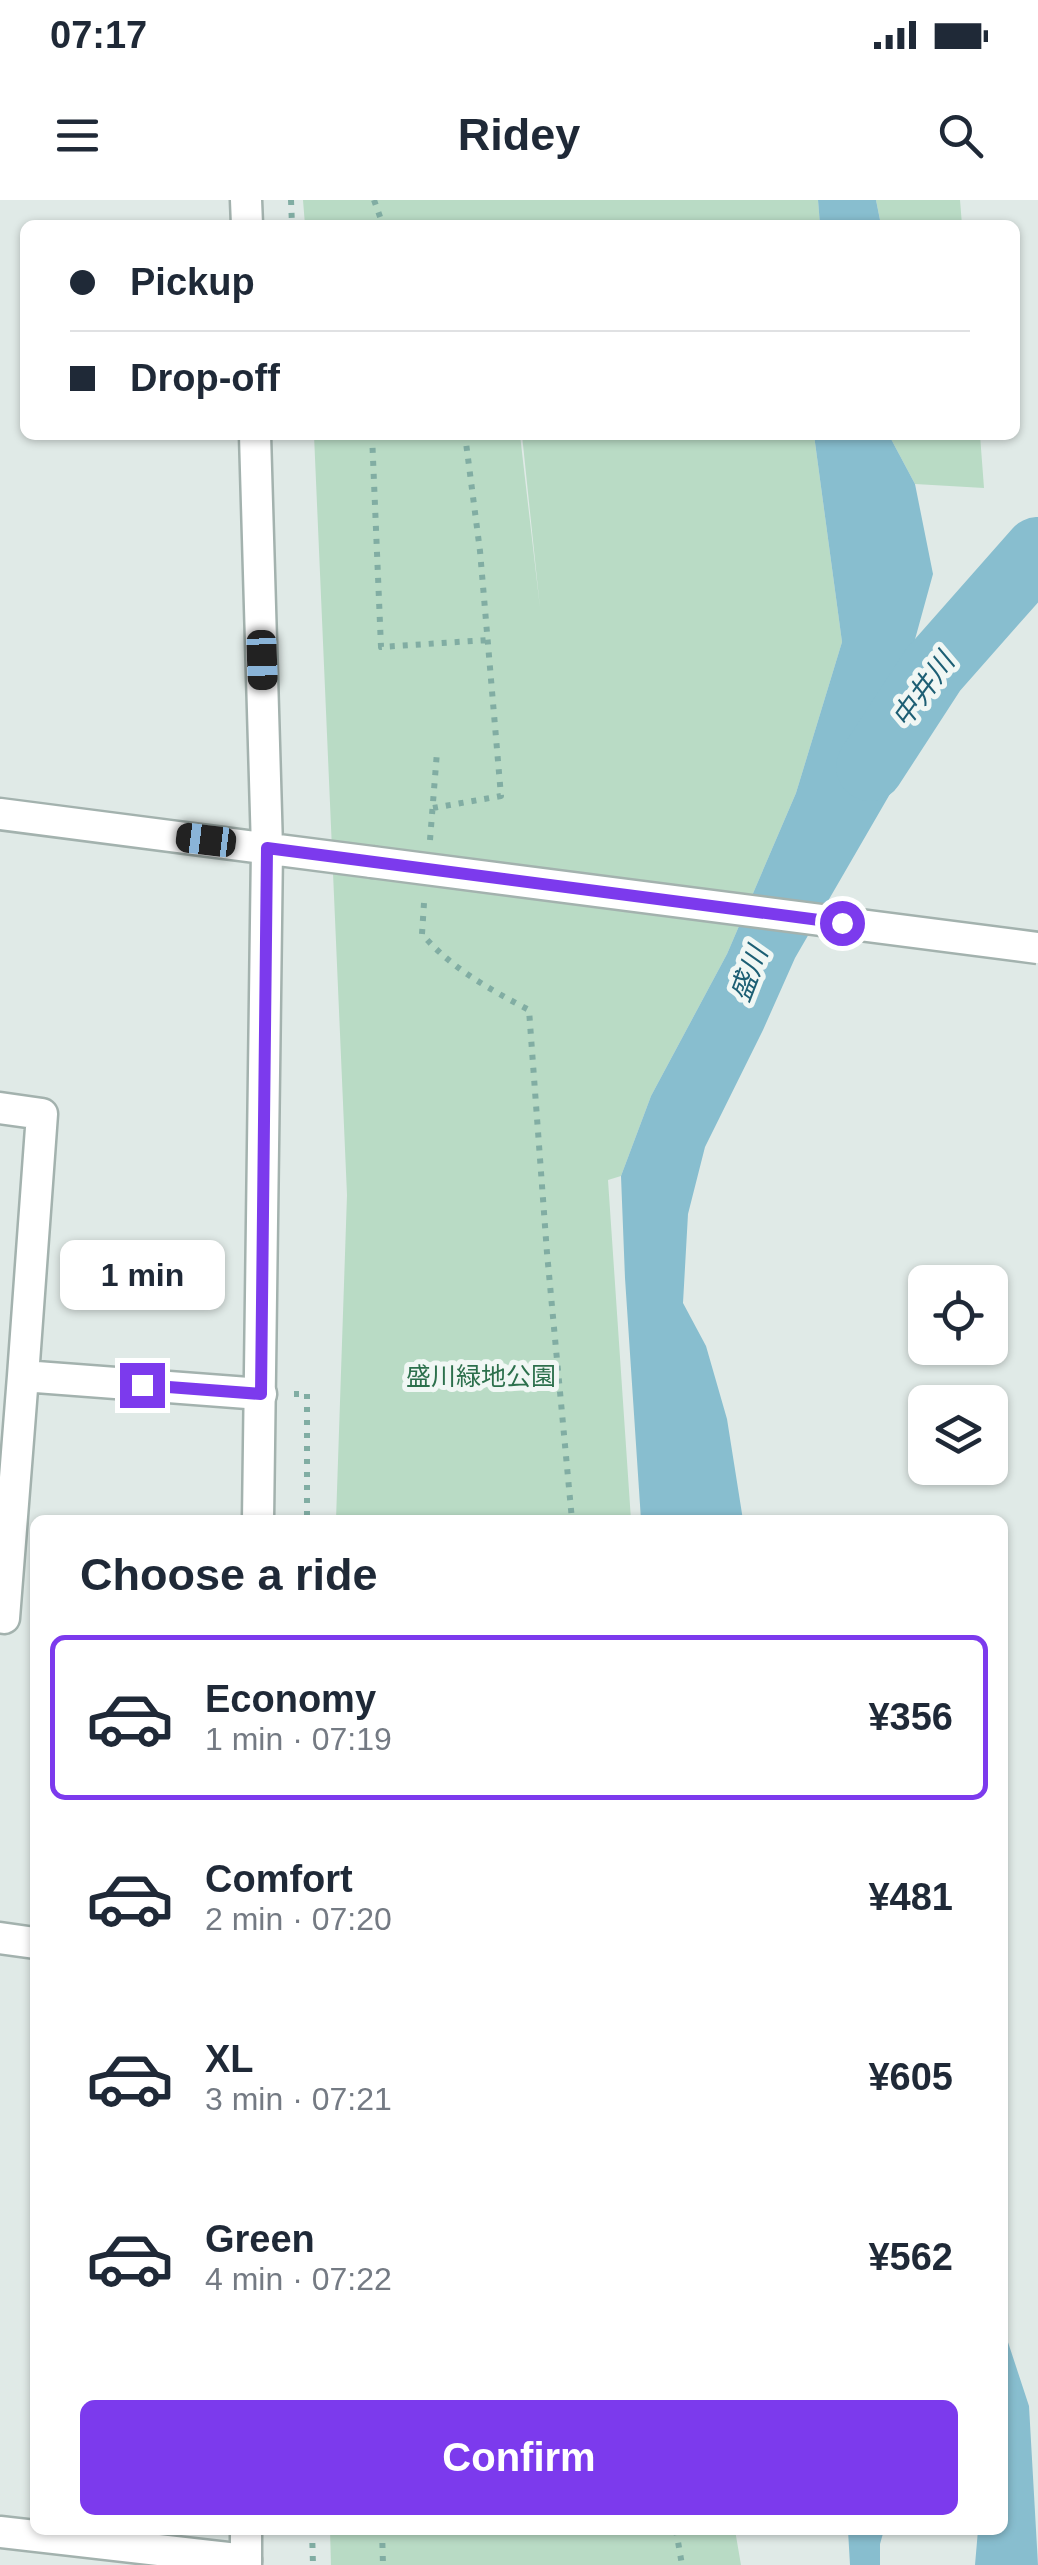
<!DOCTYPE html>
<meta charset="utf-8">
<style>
:root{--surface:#fff;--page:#f6f6f7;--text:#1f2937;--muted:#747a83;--line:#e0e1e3;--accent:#7c3aed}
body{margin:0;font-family:Helvetica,"Noto Sans JP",sans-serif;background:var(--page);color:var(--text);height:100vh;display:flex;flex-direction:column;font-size:38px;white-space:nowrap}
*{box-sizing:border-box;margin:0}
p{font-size:32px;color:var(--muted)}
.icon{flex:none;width:55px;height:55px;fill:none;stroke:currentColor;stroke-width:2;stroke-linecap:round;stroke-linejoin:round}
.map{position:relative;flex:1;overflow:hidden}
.drawer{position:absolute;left:30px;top:1315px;width:978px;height:1020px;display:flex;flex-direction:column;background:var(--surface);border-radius:15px;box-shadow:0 2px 8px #0004}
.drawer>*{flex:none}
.hud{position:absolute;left:20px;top:20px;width:1000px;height:220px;border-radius:15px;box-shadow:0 2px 8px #0004;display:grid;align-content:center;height:220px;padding:0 50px;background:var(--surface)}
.tools{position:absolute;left:908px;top:1065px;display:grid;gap:20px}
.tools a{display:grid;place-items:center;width:100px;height:100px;border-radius:15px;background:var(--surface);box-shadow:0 2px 8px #0004;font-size:50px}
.end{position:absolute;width:45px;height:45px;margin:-22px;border:12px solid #7c3aed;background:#fff;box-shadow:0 0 0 5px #fff}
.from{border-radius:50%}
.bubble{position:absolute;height:70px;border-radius:15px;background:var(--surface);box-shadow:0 2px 8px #0004;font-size:32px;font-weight:800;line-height:70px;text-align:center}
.car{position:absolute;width:30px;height:60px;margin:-30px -15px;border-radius:12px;box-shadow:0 0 8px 2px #0007;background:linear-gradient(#222 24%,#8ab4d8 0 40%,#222 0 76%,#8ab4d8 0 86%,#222 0)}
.hud b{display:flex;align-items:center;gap:35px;height:95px;font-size:38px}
.hud b+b{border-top:2px solid var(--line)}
.hud i{width:25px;height:25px;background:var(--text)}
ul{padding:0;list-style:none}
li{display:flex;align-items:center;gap:30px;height:165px;margin:0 20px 15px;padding:0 30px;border:5px solid transparent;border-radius:15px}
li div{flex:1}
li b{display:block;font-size:38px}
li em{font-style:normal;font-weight:800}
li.selected{border-color:var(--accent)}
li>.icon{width:90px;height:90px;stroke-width:1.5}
h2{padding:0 50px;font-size:45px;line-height:120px}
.primary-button{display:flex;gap:20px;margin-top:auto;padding:20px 50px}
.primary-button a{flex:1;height:115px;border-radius:15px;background:var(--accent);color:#fff;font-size:40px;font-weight:800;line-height:115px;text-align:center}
.status{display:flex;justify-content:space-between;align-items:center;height:70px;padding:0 50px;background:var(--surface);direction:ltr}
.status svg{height:28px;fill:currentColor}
header{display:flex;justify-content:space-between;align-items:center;height:130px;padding:0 50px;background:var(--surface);font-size:45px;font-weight:800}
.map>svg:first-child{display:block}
.green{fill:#b9dbc5}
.water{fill:#88becf}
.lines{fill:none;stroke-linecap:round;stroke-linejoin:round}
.river{stroke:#88becf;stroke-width:68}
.minor-casing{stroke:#a3b2ae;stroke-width:35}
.tertiary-casing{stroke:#a3b2ae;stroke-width:35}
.path{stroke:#81ada3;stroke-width:6;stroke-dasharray:5 8;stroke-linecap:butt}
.minor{stroke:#fff;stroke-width:30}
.tertiary{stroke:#fff;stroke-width:30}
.tertiary-bridge-casing{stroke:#a3b2ae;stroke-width:35;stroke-linecap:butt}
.tertiary-bridge{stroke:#fff;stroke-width:30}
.route{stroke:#7c3aed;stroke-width:12}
.labels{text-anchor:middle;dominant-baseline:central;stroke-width:10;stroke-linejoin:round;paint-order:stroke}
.park-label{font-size:25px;fill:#2c704c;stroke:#f0f7f4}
.water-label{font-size:28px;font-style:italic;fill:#1d5f74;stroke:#f0f7f4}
</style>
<div class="status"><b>07:17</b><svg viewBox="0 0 49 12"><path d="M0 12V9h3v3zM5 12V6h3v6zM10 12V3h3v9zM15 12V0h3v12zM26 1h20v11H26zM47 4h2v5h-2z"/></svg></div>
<header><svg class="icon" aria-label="menu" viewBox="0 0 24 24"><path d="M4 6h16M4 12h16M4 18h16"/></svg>Ridey<svg class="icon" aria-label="search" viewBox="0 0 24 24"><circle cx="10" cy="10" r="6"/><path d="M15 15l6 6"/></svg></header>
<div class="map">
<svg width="1038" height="2365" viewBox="0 0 1038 2365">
<rect width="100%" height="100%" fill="#e0eae7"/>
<!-- green -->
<path class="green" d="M303 0H818L820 25H305Z
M876 0H960L962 25H881Z
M314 235H520L540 408 522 235H814L842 442 796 593 727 754 651 896 621 976 608 980 631 1320H336L347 995Z
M891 235H980L984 288 915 284 891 239Z
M330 2330H735L741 2365H331Z"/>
<!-- water -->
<path class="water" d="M818 0H876L881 25H820Z
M814 235H891V239L915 284 933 374 914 443 927 530 795 758 763 830 705 947 688 1014 683 1103 706 1146 727 1219 743 1320H641L625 1078 621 976 651 896 727 754 796 593 842 442Z
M1003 2127 1029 2206 1038 2365H975L978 2330H1002Z
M848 2330H884L880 2344V2365H850Z"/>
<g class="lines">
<!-- river -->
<path class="river" d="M870 567 933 470 1038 351"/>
<!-- minor casing -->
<g class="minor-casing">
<path id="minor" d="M0 908 42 914 23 1176 261 1194
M0 1417 4 1418 23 1176
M0 1738 35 1743
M0 2332 246 2360"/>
</g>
<!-- tertiary casing -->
<g class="tertiary-casing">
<path id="tertiary" d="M246 0 247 25
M255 235 267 648 258 1320
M0 614 372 662
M246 2330V2365"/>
</g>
<!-- path -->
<path class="path" d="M291 0 292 25
M374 0 383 25
M372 235 381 447 488 440
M433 608 501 596 480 351 465 235
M430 640 437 552
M424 703 422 734C451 768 489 789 529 810L547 1053 572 1320
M294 1194H307V1320
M406 1320V1311
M312 2330 313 2365
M382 2330 383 2365
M676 2330 682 2365"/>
<!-- minor -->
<use href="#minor" class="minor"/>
<!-- tertiary -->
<use href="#tertiary" class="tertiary"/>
<!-- tertiary-bridge casing -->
<g class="tertiary-bridge-casing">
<path id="tertiary-bridge" d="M372 662 1038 748"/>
</g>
<!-- tertiary-bridge -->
<use href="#tertiary-bridge" class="tertiary-bridge"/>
</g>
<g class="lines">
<!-- route -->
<path class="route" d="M142 1185 261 1194 267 648 842 723"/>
</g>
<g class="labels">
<!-- park labels -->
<g class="park-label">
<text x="481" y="1176">盛川緑地公園</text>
</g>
<!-- water labels -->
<g class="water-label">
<text transform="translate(923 490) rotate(-54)">中井川</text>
<text transform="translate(749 774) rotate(-69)">盛川</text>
</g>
</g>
</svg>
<div class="tools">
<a><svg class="icon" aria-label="locate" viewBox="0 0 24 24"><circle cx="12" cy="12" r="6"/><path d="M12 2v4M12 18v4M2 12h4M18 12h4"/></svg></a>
<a><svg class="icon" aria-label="layers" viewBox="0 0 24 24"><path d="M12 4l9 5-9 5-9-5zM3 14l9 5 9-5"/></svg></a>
</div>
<i class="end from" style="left:842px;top:723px"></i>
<i class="end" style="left:142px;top:1185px"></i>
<div class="bubble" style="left:60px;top:1040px;width:165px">1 min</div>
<i class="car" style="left:262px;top:460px;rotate:178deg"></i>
<i class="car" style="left:206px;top:640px;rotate:277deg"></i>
<div class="hud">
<b><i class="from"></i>Pickup</b>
<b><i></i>Drop-off</b>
</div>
<section class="drawer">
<h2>Choose a ride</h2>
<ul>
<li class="selected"><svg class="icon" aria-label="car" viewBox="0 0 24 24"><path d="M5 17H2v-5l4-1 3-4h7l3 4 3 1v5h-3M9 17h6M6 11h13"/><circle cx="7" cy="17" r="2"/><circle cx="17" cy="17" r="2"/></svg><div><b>Economy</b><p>1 min · 07:19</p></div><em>¥356</em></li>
<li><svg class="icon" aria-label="car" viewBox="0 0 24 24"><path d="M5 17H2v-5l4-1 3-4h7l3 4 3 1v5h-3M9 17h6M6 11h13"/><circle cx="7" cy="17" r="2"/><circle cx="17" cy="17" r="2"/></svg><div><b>Comfort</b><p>2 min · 07:20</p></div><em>¥481</em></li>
<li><svg class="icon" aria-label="car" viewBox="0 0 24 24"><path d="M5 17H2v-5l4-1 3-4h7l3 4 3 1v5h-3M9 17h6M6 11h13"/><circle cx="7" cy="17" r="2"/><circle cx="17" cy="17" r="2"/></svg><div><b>XL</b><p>3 min · 07:21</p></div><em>¥605</em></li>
<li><svg class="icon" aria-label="car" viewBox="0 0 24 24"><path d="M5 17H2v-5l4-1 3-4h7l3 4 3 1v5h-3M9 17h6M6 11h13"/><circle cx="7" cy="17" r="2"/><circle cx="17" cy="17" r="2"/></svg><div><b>Green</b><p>4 min · 07:22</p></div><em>¥562</em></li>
</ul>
<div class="primary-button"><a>Confirm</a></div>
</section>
</div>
